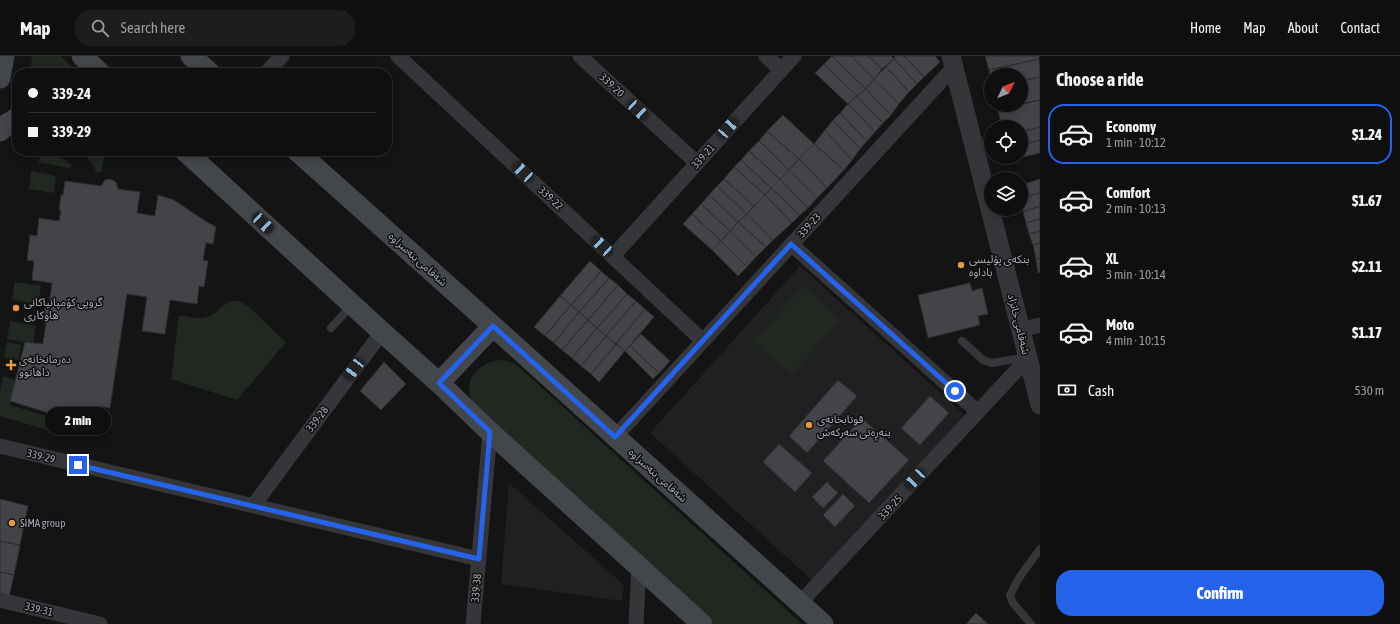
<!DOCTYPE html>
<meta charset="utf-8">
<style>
:root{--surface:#0f0f10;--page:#1d1d1e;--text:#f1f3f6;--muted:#9b9c9f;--line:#2f2f30;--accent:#2563eb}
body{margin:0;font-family:"Asap Condensed","Noto Sans Arabic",sans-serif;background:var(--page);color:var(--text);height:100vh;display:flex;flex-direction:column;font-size:15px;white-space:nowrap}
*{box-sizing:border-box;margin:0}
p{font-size:13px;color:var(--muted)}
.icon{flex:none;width:22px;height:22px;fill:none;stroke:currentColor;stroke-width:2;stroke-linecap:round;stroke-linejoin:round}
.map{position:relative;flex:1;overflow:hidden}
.panel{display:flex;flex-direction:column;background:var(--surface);width:360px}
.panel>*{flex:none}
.guide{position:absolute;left:12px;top:12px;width:380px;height:88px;border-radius:16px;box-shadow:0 2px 10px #0003,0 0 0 1px var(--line);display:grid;align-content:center;height:88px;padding:0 16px;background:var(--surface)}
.needle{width:26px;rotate:47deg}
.fabs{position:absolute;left:984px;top:12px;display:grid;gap:8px}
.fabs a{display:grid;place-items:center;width:44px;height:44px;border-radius:50%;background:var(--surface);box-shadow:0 2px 10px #0003,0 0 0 1px var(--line);font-size:20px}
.end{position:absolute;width:18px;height:18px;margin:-9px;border:5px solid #2563eb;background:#fff;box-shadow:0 0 0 2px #fff}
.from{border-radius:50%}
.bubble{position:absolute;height:28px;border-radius:14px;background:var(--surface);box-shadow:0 2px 10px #0003,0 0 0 1px var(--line);font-size:13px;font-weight:800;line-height:28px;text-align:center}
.car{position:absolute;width:12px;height:24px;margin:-12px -6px;border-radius:5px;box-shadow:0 0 3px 1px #0007;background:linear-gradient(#222 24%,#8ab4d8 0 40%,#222 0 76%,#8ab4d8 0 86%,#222 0)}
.guide b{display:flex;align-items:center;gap:14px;height:38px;font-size:15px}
.guide b+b{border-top:1px solid var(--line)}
.guide i{width:10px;height:10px;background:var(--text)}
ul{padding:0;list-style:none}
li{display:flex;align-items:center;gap:12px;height:60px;margin:0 8px 6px;padding:0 8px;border:2px solid transparent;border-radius:16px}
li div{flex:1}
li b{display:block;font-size:15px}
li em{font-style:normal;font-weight:800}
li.current{border-color:var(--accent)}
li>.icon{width:36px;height:36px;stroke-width:1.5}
h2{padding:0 16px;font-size:18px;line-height:48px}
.pay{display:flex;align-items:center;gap:10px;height:44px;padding:0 16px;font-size:15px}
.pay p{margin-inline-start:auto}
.primary-button{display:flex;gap:8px;margin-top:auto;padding:8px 16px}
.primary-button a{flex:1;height:46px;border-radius:16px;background:var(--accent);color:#fff;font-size:16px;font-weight:800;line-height:46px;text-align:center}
header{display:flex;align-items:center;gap:24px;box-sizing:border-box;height:56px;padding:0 20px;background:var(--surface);border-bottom:1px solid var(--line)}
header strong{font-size:19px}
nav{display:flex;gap:22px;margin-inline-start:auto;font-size:14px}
.search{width:280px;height:36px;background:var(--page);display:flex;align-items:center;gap:10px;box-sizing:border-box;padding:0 14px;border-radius:16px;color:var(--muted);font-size:15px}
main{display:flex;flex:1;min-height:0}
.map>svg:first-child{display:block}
.built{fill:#202022}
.green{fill:#202821}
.building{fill:#434448;stroke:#2e2e31}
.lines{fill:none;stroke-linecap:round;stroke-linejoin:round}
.path{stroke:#3b3d41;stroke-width:2.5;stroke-dasharray:2 3;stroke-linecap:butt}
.service{stroke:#35363a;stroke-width:8}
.minor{stroke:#35363a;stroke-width:15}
.tertiary{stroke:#35363a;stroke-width:19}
.secondary{stroke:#43464a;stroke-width:21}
.route{stroke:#2563eb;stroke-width:5}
.poi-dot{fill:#e29a3f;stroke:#0f0f10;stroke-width:1.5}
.labels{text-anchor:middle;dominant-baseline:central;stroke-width:3;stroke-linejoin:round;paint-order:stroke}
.street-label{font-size:11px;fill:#a7acb4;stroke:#0f0f10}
.poi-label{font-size:11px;fill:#a7acb4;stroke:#0f0f10;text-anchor:start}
</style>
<header>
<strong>Map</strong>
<div class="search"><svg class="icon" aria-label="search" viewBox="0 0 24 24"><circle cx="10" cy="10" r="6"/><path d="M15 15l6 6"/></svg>Search here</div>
<nav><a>Home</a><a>Map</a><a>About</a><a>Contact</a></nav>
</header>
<main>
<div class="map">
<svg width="1040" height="568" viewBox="0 0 1040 568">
<rect width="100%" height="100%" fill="#141415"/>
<!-- built -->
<path class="built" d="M800 210 968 362 814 526 650 377Z
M509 427 624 529 622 545 501 528Z"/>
<!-- green -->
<path class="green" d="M32 0H61L79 17H30Z
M42 95H52L72 109 70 112 38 106Z
M89 95H105L102 115 98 117C93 113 94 106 87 103Z
M31 115 56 120 54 137 29 133Z
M15 226 41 230 38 248 12 244Z
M803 230 841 264 791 319 753 286Z
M232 245H238L248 250 286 286 237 344 171 323 179 259C193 261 204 266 216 256 222 251 225 247 232 245Z
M10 265 36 270 33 288 7 283Z
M7 286 21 289 18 304 4 301Z
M499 304 509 305 518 310 802 568H714L479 357C460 334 470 309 499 304Z
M3 320 16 324 10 349 70 367 69 380 0 360V336Z"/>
<!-- building -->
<path class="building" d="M832 0 866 33 857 40 824 8Z
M832 0H851L874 23 866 33Z
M851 0H868L882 13 874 23Z
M868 0H891L894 3 882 13Z
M895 0H904L924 21 917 28 894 3Z
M904 0H935L940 6 924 21Z
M985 0H1039V3L989 14Z
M894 3 917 28 909 36 886 11Z
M1039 3 1040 21 1021 25V19H991V24L989 14Z
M824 8 857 40 848 48 815 17Z
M886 11 909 36 899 48 874 23Z
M1040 21V44L1021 48V25Z
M874 23 899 48 891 59 866 33Z
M866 33 891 59 883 67 857 40Z
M857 40 883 67 875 76 848 48Z
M1040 44V71L1021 76V71H1002L998 54Z
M848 48 875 76 867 85 840 57Z
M997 49H1019L998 54Z
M840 57 867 85 860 93 833 64Z
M783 59 814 88 799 103 767 75Z
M833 64 860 93 852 104 825 74Z
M1040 71V84L1021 89V76Z
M825 74 852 104 844 114 814 88Z
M767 75 799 103 789 114 759 85Z
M1040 84V97L1010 104 1009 101H1021V89Z
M759 85 789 114 780 123 749 95Z
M814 88 844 114 827 132 799 103Z
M749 95 780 123 771 132 741 104Z
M799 103 827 132 817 142 789 114Z
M741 104 771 132 765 139 734 111Z
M734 111 765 139 754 150 724 123Z
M789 114 817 142 808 152 780 123Z
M110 123 116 126 118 133 140 136 137 157 155 160 158 139 174 144 205 165 216 171 213 188 206 187 203 204 208 205 204 231 199 230 197 248 170 244 165 278 142 275 147 241 127 238 110 352 100 350 98 360 94 359V363L88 368 75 366 73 358H66L65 362 10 345 25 286 43 288 46 267 43 266 45 250H49L52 227 32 224 34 205 27 204 30 179 37 180 39 162 59 165 61 154H59L61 139H63L65 125 101 130 105 124Z
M724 123 754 150 747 158 717 130Z
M780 123 808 152 800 159 771 132Z
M1040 123V137L1022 142 1021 129Z
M717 130 747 158 738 166 709 139Z
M771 132 800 159 792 167 765 139Z
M1040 137V150L1023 156 1022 142Z
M709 139 738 166 730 175 701 148Z
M765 139 792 167 773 184 747 158Z
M701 148 730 175 721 185 692 158Z
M1040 150V163L1026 167 1023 156Z
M692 158 721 185 712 194 683 168Z
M747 158 773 184 766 191 738 166Z
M1040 163V175L1029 178 1026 167Z
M738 166 766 191 756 201 730 175Z
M730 175 756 201 747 211 721 185Z
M1040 175V187L1033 189 1029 178Z
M721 185 747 211 738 220 712 194Z
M1040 187V202L1036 203 1033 189Z
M1040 202V216L1038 217 1036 203Z
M590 205 601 215 571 249 560 240Z
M601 215 609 222 579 256 571 249Z
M609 222 618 229 588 264 579 256Z
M970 227 972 235 982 232 988 258 978 260 980 269 928 282 918 239Z
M618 229 627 238 597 272 588 264Z
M627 238 636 245 606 280 597 272Z
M560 240 571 249 545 280 534 271Z
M636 245 645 253 616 288 606 280Z
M571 249 579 256 554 287 545 280Z
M645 253 654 261 625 295 616 288Z
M579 256 588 264 562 294 554 287Z
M588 264 597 272 572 302 562 294Z
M597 272 606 280 581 310 572 302Z
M641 278 670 305 659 317 630 290Z
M606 280 616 288 591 318 581 310Z
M616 288 625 295 599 326 591 318Z
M630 290 659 317 653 323 625 295Z
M384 306 406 328 381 354 360 335Z
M838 324 857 340 807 397 789 380Z
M930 340 949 357 920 389 901 372Z
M862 362 909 404 869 447 823 405Z
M779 388 812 417 795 436 763 406Z
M827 426 838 437 823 452 812 441Z
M843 438 855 450 835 471 823 459Z
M0 443 28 450 20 489 0 485Z
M0 485 20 489 14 519 0 516Z
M0 516 14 519 8 545 0 543Z
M976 557 988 568H966Z"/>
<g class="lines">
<!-- path -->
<path class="path" d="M39 258H44
M39 262H44"/>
<!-- service -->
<path class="service" d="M331 272 352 249
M962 285 983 304 992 307 1027 301
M1031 568 1013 547 1010 539 1019 522 1040 493"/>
<!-- minor -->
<path class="minor" d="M398 0 703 285
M580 0 697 107
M766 0 781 14
M266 17 282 0
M791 188 978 356
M613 200 794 0
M1020 274 1040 269
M615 381 954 11
M0 390 479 503
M253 450 382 276
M0 544 100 568
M800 547 1028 302
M473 568 490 376
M636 568 639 510"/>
<!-- tertiary -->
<path class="tertiary" d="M951 0 1040 349"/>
<!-- secondary -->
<path class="secondary" d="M82 0 100 17
M191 0 210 17
M0 22 4 0
M0 75 7 68 17 62
M185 95 382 276 439 327 490 376 702 568
M297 95 493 270 823 568
M439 327 493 270"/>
</g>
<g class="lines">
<!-- route -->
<path class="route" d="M78 409 479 503 490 376 439 327 493 270 615 381 791 188 955 335"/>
</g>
<!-- markers -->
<g class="poi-dot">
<circle cx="961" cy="209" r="4"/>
<circle cx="16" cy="252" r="4"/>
<path d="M9 303h4v4h4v4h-4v4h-4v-4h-4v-4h4z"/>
<circle cx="809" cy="369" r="4"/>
<circle cx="12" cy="467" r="4"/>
</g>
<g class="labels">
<!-- street labels -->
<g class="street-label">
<text transform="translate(612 29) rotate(43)">339-20</text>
<text transform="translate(703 100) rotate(-48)">339-21</text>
<text transform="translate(551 142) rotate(43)">339-22</text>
<text transform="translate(809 169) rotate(-48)">339-23</text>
<text transform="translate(418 203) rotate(42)">شەقامی بنەسراوە</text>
<text transform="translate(1019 268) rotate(76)">شەقامی خانزاد</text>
<text transform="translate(317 363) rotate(-53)">339-28</text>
<text transform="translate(41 400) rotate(14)">339-29</text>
<text transform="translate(658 419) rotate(42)">شەقامی بنەسراوە</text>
<text transform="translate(890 451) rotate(-47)">339-25</text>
<text transform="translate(476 532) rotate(-85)">339-38</text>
<text transform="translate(39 553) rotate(14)">339-31</text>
</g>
<!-- poi labels -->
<g class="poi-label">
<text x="969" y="203">بنکەی پۆلیسی<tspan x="969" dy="13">باداوە</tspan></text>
<text x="24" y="246">گروپی کۆمپانیاکانی<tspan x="24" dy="13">هاوکاری</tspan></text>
<text x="19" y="303">دەرمانخانەی<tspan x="19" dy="13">داهاتوو</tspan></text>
<text x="817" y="363">قوتابخانەی<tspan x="817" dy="13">بنەڕەتی سەرکەش</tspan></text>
<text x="20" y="467">SIMA group</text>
</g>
</g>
</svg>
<div class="fabs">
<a><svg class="needle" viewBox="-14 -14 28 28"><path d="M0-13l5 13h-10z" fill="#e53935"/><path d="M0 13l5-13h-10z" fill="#9b9c9f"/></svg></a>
<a><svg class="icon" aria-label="locate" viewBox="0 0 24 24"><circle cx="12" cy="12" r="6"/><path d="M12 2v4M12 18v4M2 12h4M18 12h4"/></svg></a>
<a><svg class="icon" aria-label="layers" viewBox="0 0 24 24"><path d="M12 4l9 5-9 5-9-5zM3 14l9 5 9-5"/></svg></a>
</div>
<i class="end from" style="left:955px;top:335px"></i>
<i class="end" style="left:78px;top:409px"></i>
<div class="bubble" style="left:45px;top:351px;width:66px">2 min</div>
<i class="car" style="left:638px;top:54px;rotate:133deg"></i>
<i class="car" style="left:728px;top:72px;rotate:42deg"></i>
<i class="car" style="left:523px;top:116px;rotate:313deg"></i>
<i class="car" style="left:263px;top:167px;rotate:133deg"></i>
<i class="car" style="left:602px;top:190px;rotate:313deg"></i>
<i class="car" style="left:354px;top:313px;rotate:217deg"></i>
<i class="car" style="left:915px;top:423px;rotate:223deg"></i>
<div class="guide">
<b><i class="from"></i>339-24</b>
<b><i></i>339-29</b>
</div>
</div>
<section class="panel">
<h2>Choose a ride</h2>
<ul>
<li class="current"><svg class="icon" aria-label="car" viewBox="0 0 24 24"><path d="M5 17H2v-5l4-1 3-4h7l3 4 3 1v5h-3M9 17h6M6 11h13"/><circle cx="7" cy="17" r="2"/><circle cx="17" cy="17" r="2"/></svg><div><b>Economy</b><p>1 min · 10:12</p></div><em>$1.24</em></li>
<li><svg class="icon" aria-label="car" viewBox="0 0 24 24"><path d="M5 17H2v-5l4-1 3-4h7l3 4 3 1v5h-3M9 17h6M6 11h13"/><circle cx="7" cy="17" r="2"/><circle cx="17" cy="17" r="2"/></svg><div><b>Comfort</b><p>2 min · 10:13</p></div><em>$1.67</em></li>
<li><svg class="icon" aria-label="car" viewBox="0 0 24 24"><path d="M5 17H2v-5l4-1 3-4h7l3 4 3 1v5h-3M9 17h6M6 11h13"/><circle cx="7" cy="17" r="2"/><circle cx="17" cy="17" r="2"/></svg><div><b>XL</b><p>3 min · 10:14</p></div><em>$2.11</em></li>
<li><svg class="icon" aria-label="car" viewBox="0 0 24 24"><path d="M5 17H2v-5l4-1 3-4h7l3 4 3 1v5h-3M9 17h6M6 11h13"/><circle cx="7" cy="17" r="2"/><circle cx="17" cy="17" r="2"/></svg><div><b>Moto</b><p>4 min · 10:15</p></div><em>$1.17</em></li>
</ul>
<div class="pay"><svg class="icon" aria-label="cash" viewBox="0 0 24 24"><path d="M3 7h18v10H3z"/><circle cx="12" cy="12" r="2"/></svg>Cash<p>530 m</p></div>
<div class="primary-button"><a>Confirm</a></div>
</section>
</main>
